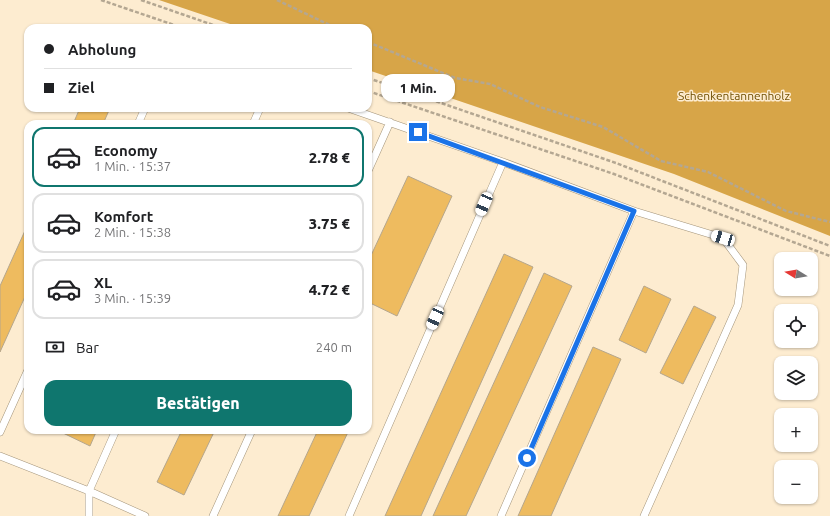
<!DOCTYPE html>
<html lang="de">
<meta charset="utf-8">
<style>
:root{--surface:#fff;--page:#f6f6f6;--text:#202124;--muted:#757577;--line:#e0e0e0;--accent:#0f766e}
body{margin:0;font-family:Ubuntu,sans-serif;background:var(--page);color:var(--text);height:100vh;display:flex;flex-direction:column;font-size:15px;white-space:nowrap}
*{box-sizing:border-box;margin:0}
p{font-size:13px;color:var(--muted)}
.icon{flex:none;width:22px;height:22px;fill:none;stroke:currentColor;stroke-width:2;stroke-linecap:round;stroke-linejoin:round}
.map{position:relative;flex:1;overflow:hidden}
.details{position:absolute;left:24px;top:120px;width:348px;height:314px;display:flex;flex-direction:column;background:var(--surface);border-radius:12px;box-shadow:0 1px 3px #0004}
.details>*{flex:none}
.banner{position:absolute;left:24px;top:24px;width:348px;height:88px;border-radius:12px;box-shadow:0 1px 3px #0004;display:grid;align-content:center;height:88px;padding:0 20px;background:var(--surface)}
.needle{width:26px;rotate:281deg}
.controls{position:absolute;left:774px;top:252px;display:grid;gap:8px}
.controls a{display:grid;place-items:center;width:44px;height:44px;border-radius:8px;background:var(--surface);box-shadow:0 1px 3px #0004;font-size:20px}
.end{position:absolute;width:18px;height:18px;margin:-9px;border:5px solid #1a73e8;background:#fff;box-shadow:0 0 0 2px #fff}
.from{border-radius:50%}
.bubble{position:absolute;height:28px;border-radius:12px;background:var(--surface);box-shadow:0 1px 3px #0004;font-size:13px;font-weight:800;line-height:28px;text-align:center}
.car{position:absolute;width:12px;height:24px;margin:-12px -6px;border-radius:5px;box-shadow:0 0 3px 1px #0007;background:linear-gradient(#fff 24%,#345 0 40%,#fff 0 76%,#345 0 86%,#fff 0)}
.banner b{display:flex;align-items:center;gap:14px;height:38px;font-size:15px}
.banner b+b{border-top:1px solid var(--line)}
.banner i{width:10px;height:10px;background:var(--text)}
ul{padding:7px 0 0;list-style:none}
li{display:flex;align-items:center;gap:12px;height:60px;margin:0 8px 6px;padding:0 12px;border:2px solid var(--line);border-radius:12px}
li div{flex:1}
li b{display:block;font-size:15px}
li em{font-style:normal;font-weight:800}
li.on{border-color:var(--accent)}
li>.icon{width:36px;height:36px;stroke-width:1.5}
.pay{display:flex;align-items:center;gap:10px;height:44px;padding:0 20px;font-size:15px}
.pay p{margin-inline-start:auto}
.primary-button{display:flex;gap:8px;margin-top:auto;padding:8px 20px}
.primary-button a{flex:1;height:46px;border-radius:12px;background:var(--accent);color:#fff;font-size:16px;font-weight:800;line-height:46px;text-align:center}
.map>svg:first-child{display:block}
.forest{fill:#d7a548}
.building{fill:#eebb5f;stroke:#b5a68c}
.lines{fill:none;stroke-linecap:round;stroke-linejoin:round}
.service-casing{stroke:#a4957b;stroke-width:8}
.path{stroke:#b4a792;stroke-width:2.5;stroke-dasharray:4 2;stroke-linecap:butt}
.service{stroke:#fff;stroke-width:7}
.route{stroke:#1a73e8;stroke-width:5}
.labels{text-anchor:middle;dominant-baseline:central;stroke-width:3;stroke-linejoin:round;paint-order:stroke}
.park-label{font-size:12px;fill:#715003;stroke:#fdecd0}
</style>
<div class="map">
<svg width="830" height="516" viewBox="0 0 830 516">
<rect width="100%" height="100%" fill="#fdecd0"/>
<!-- forest -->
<path class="forest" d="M159 0H830V236L674 174 368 70V28H242Z"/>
<!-- building -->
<path class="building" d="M80 108H110L103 124H73Z
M408 176 452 196 397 316 368 302V262Z
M28 224V290L0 352V286Z
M504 254 533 267 421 516H385Z
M544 273 572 286 466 516H433Z
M644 286 671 299 646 353 619 340Z
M694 306 716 317 683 384 660 373Z
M593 347 621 359 551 516H518Z
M64 430H97L90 446 63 433Z
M182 430H215L184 495 157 482Z
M318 430H349L309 516H278Z"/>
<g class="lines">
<!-- service casing -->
<g class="service-casing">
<path id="service" d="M348 108 503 162 634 211 723 238 743 265 738 305 644 516
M138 124 145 108
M253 124 260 108
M368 171 390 122
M0 432 28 370
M0 456 89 491 145 516
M89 516V491L116 430
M213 516 252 430
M349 516 503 162
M501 516 634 211"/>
</g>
<!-- path -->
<path class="path" d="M101 0 183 28
M141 0 222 28
M277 0 336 28
M368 42 455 78 490 84 540 107 603 127 661 161 708 172 786 211 830 222
M368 78 616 163 830 246
M368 91 614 174 830 256"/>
<!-- service -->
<use href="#service" class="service"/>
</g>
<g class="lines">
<!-- route -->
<path class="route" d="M418 132 634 211 527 458"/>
</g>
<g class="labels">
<!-- park labels -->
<g class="park-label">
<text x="734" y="95">Schenkentannenholz</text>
</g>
</g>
</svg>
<div class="controls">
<a><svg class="needle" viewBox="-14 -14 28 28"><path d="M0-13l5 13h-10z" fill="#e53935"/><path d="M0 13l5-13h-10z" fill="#757577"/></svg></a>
<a><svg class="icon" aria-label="locate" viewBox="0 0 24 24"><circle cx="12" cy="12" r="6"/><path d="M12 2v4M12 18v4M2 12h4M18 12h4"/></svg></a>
<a><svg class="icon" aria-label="layers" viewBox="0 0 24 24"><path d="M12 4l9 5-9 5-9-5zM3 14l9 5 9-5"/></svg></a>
<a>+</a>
<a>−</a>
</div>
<i class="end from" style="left:527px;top:458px"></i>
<i class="end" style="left:418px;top:132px"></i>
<div class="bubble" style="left:381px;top:74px;width:74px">1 Min.</div>
<i class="car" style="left:484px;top:204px;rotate:203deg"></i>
<i class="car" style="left:723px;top:238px;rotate:287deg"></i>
<i class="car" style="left:435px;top:318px;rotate:204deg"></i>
<div class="banner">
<b><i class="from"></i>Abholung</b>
<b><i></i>Ziel</b>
</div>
<section class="details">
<ul>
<li class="on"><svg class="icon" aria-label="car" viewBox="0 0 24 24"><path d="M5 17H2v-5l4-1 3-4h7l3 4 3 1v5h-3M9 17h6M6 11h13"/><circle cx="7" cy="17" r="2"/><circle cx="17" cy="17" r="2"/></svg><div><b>Economy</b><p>1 Min. · 15:37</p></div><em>2.78 €</em></li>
<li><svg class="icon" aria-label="car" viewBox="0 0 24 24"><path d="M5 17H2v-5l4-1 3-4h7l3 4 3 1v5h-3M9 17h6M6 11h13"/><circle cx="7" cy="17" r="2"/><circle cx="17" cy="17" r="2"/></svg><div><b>Komfort</b><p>2 Min. · 15:38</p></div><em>3.75 €</em></li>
<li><svg class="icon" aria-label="car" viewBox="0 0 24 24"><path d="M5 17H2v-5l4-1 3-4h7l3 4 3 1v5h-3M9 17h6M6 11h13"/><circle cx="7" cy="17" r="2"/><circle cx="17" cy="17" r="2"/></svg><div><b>XL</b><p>3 Min. · 15:39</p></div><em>4.72 €</em></li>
</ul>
<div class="pay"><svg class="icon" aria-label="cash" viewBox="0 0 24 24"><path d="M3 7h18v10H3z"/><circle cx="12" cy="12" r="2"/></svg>Bar<p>240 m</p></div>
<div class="primary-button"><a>Bestätigen</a></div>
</section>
</div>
